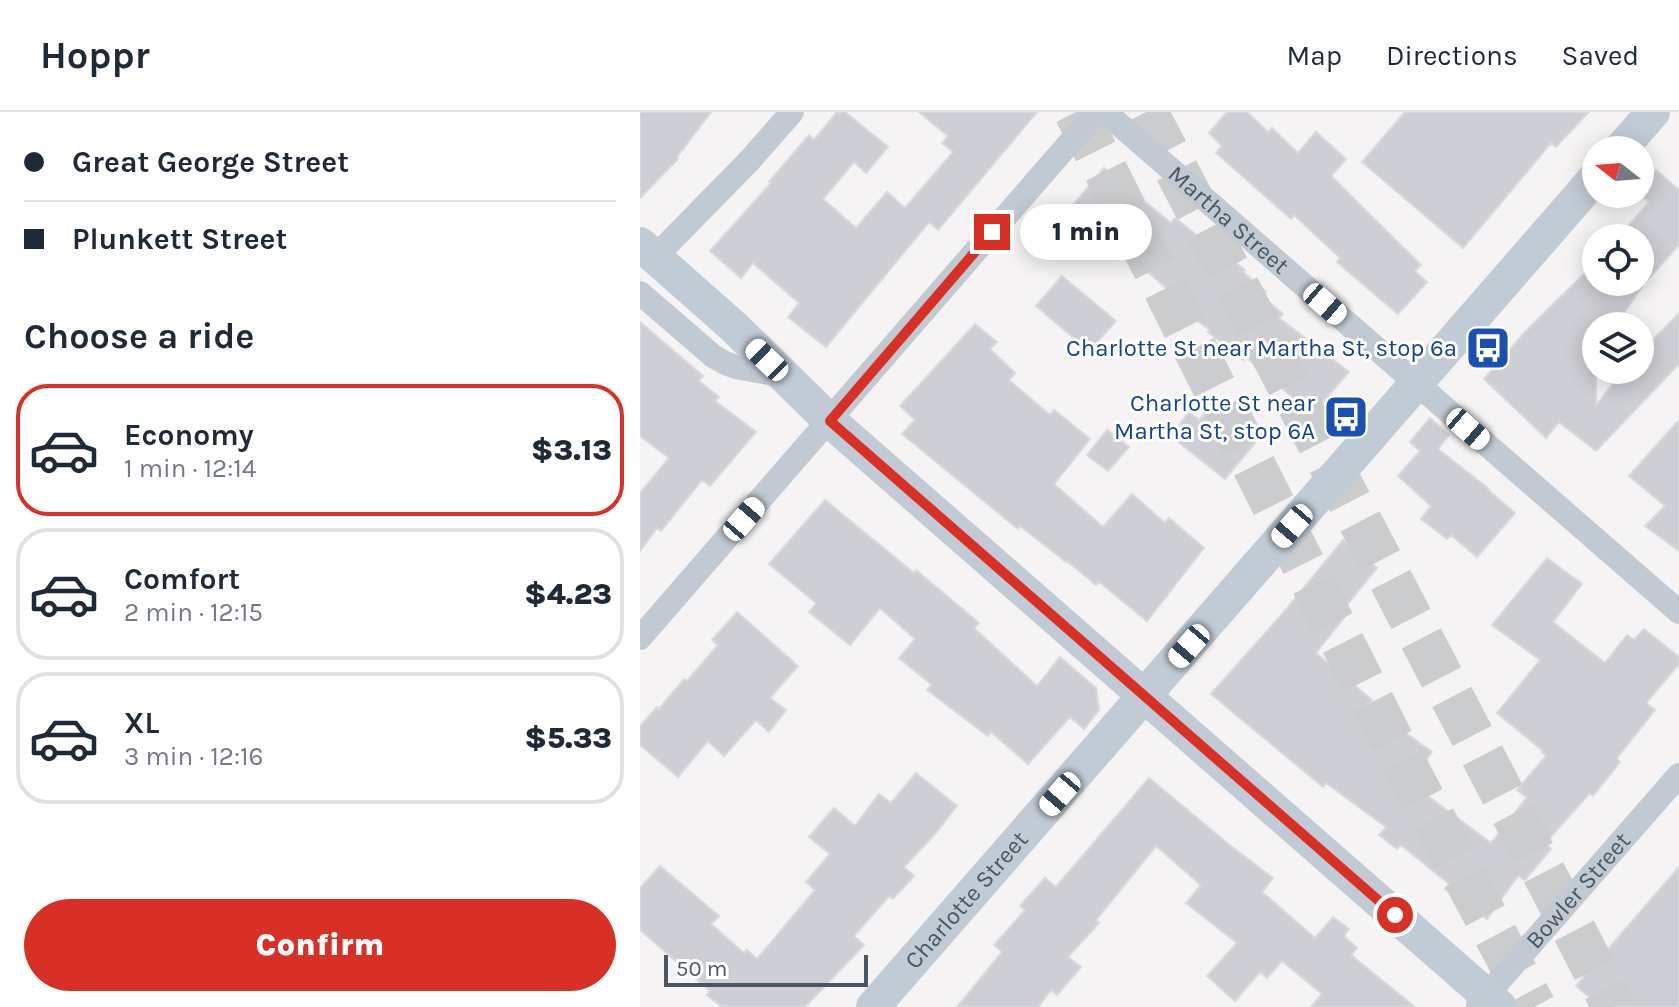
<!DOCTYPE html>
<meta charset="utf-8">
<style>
:root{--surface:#fff;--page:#f2f2f3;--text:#1f2937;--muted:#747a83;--line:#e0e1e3;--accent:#d93025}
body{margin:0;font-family:Karla,sans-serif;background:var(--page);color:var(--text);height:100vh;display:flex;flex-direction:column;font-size:30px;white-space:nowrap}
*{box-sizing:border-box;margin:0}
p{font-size:26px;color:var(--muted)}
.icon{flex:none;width:44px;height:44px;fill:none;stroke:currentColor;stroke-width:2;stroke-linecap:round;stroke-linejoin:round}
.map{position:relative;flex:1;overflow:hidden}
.panel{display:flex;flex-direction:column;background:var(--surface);width:640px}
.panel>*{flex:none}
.banner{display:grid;align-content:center;height:176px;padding:0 24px;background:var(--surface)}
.needle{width:52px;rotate:287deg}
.fabs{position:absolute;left:942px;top:24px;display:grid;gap:16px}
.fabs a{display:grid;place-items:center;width:72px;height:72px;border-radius:50%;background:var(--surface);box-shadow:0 4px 20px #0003;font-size:40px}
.scale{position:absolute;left:24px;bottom:20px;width:204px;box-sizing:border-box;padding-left:8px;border:4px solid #4a5661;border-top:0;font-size:22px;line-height:28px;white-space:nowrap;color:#4a5661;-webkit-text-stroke:6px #fff;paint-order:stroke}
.end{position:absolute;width:36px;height:36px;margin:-18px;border:10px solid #d93025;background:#fff;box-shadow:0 0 0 4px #fff}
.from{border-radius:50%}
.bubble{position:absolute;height:56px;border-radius:28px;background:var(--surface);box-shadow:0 4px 20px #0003;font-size:26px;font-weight:800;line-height:56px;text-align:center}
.car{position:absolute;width:24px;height:48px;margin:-24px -12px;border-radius:10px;box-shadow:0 0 6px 2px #0007;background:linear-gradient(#fff 24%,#345 0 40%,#fff 0 76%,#345 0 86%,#fff 0)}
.banner b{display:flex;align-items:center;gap:28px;height:76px;font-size:30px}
.banner b+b{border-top:2px solid var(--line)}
.banner i{width:20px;height:20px;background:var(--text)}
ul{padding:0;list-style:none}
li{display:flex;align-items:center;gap:24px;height:132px;margin:0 16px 12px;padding:0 8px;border:4px solid var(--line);border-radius:32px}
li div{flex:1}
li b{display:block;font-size:30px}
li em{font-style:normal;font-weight:800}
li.on{border-color:var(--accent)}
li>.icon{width:72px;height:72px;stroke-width:1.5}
h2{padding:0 24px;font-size:36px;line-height:96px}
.primary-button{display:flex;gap:16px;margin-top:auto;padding:16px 24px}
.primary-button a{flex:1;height:92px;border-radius:48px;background:var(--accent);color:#fff;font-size:32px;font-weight:800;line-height:92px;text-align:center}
header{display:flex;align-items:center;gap:48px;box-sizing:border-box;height:112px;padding:0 40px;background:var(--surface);border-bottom:2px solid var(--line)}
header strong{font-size:38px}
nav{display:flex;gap:44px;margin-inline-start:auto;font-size:28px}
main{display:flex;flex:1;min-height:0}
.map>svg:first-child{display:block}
.building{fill:#cdcfd5;stroke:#d7d9de;stroke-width:2}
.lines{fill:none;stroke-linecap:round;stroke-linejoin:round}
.highway-tunnel{stroke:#caccce;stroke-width:44;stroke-dasharray:44 22;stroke-linecap:butt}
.street{stroke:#c1cad2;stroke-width:24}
.secondary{stroke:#c1cbd6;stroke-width:34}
.route{stroke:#d93025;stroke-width:10}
.labels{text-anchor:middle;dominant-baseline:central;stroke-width:6;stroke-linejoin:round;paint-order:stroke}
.street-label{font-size:24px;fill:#4a5661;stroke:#fff}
.transit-label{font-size:24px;fill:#164399;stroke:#fff;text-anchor:end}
</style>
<header>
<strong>Hoppr</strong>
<nav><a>Map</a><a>Directions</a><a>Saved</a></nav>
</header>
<main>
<section class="panel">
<div class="banner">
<b><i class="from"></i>Great George Street</b>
<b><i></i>Plunkett Street</b>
</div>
<h2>Choose a ride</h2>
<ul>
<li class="on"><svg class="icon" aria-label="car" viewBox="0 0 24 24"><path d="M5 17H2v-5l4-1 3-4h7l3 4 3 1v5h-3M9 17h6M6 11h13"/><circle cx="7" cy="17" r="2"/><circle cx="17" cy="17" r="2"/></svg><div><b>Economy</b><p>1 min · 12:14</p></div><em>$3.13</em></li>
<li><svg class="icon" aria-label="car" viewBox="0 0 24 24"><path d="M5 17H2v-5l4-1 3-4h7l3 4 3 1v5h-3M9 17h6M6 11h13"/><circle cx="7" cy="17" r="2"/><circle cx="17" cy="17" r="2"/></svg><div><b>Comfort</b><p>2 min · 12:15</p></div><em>$4.23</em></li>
<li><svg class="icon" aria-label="car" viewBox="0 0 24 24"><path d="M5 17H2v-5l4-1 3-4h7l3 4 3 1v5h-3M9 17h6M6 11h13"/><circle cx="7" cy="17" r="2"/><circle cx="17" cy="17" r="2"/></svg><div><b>XL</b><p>3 min · 12:16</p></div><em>$5.33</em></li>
</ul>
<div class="primary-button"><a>Confirm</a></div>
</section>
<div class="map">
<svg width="1039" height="895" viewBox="0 0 1039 895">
<rect width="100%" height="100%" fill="#f5f3f3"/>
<!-- building -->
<path class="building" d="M0 0H71L37 45 38 47 0 86Z
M197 0H205L248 35 226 61 214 50 183 87 216 116 247 80 265 96 313 40 302 31 308 24 279 0H397L298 118 289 110 186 235 148 205 159 191 113 151 101 166 70 139 131 71 129 70 169 23 174 28Z
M587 0H607L628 20 632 16 658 41 676 20 706 47 691 64 781 153 775 159 787 170 758 202 697 150 700 146 654 103 651 107 576 41 582 34 569 21Z
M765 0H949L916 35 911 31 823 136 722 50Z
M464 56 531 111 535 106 575 138 577 136 605 158 603 160 626 180 623 185 643 202 639 206 709 260 672 302 606 245 603 248 568 220 570 218 530 188 534 183 491 145 489 148 453 122 445 134 417 112Z
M1016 58 1039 78V133L1004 172 975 214H956V293L984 258H1000V238L1007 230 1009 232 1039 201V252L956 339 919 310 906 326 844 267 885 220 956 150V170H1000V126H978L1009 90 999 82 1000 78Z
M422 164 476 209 449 239 396 194Z
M0 210 63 264 59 269 79 285 75 289 116 320 70 374 62 368 21 419 17 416 0 439V381L29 346 0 324Z
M335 212 357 230 350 237 375 261 369 268 410 303 414 298 450 327 414 372 463 415 492 382 525 411 529 406 564 436 507 509 459 470 456 473 427 449 426 450 380 414 378 417 262 322 275 308 260 294Z
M572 293 615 331 585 367 531 324 549 300 559 308Z
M790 306 809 323 798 337 849 377 848 378 875 401 837 445 811 423 807 427 781 407 791 394 758 364 780 339 770 330Z
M1039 308V439L1005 414 1025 394 989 364Z
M467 318 489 335 468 359 447 343Z
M185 388 274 461 276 458 339 511 334 516 397 574 420 545 456 576 459 598 444 617 430 605 388 652 351 620 348 624 287 578 292 573 259 546 275 527 240 496 210 533 169 500 176 491 129 452Z
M703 428 737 456 706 494 710 498 676 541 732 588 727 593 792 640 769 670 851 731 887 685 877 678 906 644 902 640 903 639 857 601 900 548 852 513 907 446 942 472 913 510 965 551 987 523 994 528 1004 517 1039 545V552L1006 591 1015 598 977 646 980 650 953 684 950 681 905 731 911 737 885 768 878 764 847 807 805 777 809 772 761 733 757 737 739 723 746 715 686 671 683 675 571 582 644 500Z
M97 500 158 554 130 586 146 598 129 620 116 608 84 644 68 629 38 665 0 633V614L17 595 19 597 44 567 47 569 78 533 72 528Z
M276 661 317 694 294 723 264 755 274 764 253 787 249 784 214 824 224 833 165 895H82L67 883 70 879 0 818V776L20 754 79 804 71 812 104 841 107 838 117 847 175 778 166 770 190 742 169 725 194 696 215 714 239 682 251 691Z
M509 666 592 735 633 766 622 780 675 826 693 805 709 817 704 824 717 836 711 843 775 895H671L682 882 642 849 627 866 620 860 595 889 567 864 597 831 546 791 561 773 516 734 456 808 459 811 428 845 441 855 417 883 411 878 398 895H317L362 840 354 833 385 798 380 794 405 766 416 775Z
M1039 755V895H961L936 874Z"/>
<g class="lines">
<!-- highway-tunnel -->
<path class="highway-tunnel" d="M436 0 749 623 894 895
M506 0 974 895"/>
<!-- street -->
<g class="street">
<path id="s1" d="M465 0 1039 500"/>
<path d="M15 145 110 48 152 0"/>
<path d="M0 181 73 244 85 251 96 255 144 264"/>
<path d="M0 526 432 28 458 0"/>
<path id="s2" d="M838 893 1039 663"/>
</g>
<!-- secondary -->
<g class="secondary">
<path d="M980 38 1013 0"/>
<path d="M0 132 94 215 190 309 860 895"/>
<path id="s3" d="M233 895 956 65"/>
</g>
</g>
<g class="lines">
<!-- route -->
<path class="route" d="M352 120 190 309 755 803"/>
</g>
<!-- icons -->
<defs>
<g id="bus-square" transform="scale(2.3)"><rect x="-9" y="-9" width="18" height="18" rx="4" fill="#1a4fb4" stroke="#fff"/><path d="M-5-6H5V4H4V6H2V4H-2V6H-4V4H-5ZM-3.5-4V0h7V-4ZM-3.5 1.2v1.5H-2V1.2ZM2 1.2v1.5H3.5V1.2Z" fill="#fff"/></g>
</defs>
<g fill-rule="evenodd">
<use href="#bus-square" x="848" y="236"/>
<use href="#bus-square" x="706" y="305"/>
</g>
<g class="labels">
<!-- street labels -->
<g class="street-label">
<text stroke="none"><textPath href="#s1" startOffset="164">Martha Street</textPath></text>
<text stroke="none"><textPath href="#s2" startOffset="152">Bowler Street</textPath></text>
<text stroke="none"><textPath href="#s3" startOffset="142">Charlotte Street</textPath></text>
</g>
<!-- transit labels -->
<g class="transit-label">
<text x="817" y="236">Charlotte St near Martha St, stop 6a</text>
<text x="675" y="291">Charlotte St near<tspan x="675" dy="28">Martha St, stop 6A</tspan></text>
</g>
</g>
</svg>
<div class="fabs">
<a><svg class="needle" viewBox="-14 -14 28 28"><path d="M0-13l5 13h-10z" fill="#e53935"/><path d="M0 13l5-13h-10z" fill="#747a83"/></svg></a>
<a><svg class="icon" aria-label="locate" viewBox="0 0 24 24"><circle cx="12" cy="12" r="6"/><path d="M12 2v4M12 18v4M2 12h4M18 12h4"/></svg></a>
<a><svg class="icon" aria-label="layers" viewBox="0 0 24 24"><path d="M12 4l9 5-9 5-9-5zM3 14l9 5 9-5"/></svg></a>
</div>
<div class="scale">50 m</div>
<i class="end from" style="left:755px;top:803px"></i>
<i class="end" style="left:352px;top:120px"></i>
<div class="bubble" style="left:380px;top:92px;width:132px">1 min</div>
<i class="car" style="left:685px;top:192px;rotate:131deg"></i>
<i class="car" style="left:127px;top:248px;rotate:314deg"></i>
<i class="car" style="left:828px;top:317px;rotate:131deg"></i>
<i class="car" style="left:104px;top:407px;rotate:41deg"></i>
<i class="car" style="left:652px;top:414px;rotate:221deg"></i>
<i class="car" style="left:549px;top:534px;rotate:221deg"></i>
<i class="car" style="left:420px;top:682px;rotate:221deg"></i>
</div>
</main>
